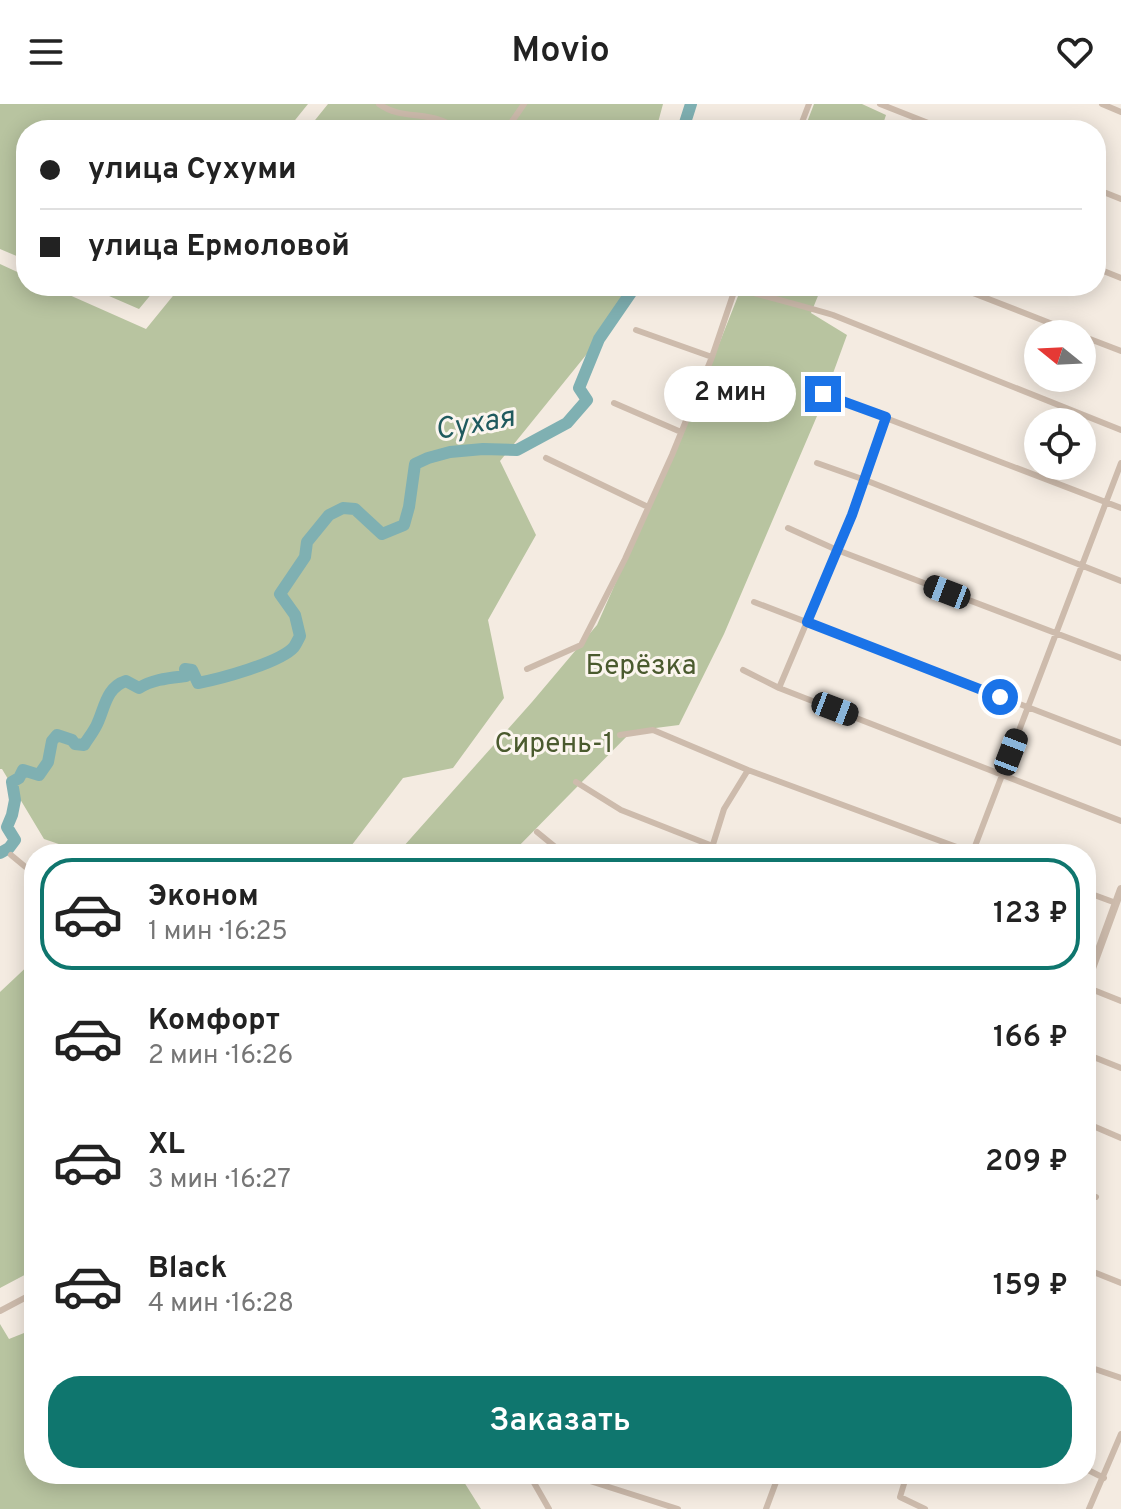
<!DOCTYPE html>
<html lang="ru">
<meta charset="utf-8">
<style>
:root{--surface:#fff;--page:#f2f2f2;--text:#222;--muted:#767676;--line:#e0e0e0;--accent:#0f766e}
body{margin:0;font-family:Overpass,sans-serif;background:var(--page);color:var(--text);height:100vh;display:flex;flex-direction:column;font-size:30px;white-space:nowrap}
*{box-sizing:border-box;margin:0}
p{font-size:26px;color:var(--muted)}
.icon{flex:none;width:44px;height:44px;fill:none;stroke:currentColor;stroke-width:2;stroke-linecap:round;stroke-linejoin:round}
.map{position:relative;flex:1;overflow:hidden}
.sheet{position:absolute;left:24px;top:740px;width:1072px;height:640px;display:flex;flex-direction:column;background:var(--surface);border-radius:32px;box-shadow:0 4px 20px #0003}
.sheet>*{flex:none}
.guide{position:absolute;left:16px;top:16px;width:1090px;height:176px;border-radius:32px;box-shadow:0 4px 20px #0003;display:grid;align-content:center;height:176px;padding:0 24px;background:var(--surface)}
.needle{width:52px;rotate:288deg}
.tools{position:absolute;left:1024px;top:216px;display:grid;gap:16px}
.tools a{display:grid;place-items:center;width:72px;height:72px;border-radius:50%;background:var(--surface);box-shadow:0 4px 20px #0003;font-size:40px}
.end{position:absolute;width:36px;height:36px;margin:-18px;border:10px solid #1a73e8;background:#fff;box-shadow:0 0 0 4px #fff}
.from{border-radius:50%}
.bubble{position:absolute;height:56px;border-radius:28px;background:var(--surface);box-shadow:0 4px 20px #0003;font-size:26px;font-weight:600;line-height:56px;text-align:center}
.car{position:absolute;width:24px;height:48px;margin:-24px -12px;border-radius:10px;box-shadow:0 0 6px 2px #0007;background:linear-gradient(#222 24%,#8ab4d8 0 40%,#222 0 76%,#8ab4d8 0 86%,#222 0)}
.guide b{display:flex;align-items:center;gap:28px;height:76px;font-size:30px}
.guide b+b{border-top:2px solid var(--line)}
.guide i{width:20px;height:20px;background:var(--text)}
ul{padding:14px 0 0;list-style:none}
li{display:flex;align-items:center;gap:24px;height:112px;margin:0 16px 12px;padding:0 8px;border:4px solid transparent;border-radius:32px}
li div{flex:1}
li b{display:block;font-size:30px}
li em{font-style:normal;font-weight:600}
li.selected{border-color:var(--accent)}
li>.icon{width:72px;height:72px;stroke-width:1.5}
.cta{display:flex;gap:16px;margin-top:auto;padding:16px 24px}
.cta a{flex:1;height:92px;border-radius:32px;background:var(--accent);color:#fff;font-size:32px;font-weight:600;line-height:92px;text-align:center}
header{display:flex;justify-content:space-between;align-items:center;height:104px;padding:0 24px;background:var(--surface);font-size:36px;font-weight:600}
.map>svg:first-child{display:block}
.green{fill:#b8c4a0}
.lines{fill:none;stroke-linecap:round;stroke-linejoin:round}
.river{stroke:#7fb0b2;stroke-width:12}
.minor{stroke:#cdbbac;stroke-width:6}
.tertiary{stroke:#cdbbac;stroke-width:8}
.route{stroke:#1a73e8;stroke-width:10}
.labels{text-anchor:middle;dominant-baseline:central;stroke-width:6;stroke-linejoin:round;paint-order:stroke}
.park-label{font-size:28px;fill:#4a5a2e;stroke:#fbf5ee}
.water-label{font-size:30px;font-style:italic;fill:#1f5a5e;stroke:#fbf5ee}
</style>
<header><svg class="icon" aria-label="menu" viewBox="0 0 24 24"><path d="M4 6h16M4 12h16M4 18h16"/></svg>Movio<svg class="icon" aria-label="heart" viewBox="0 0 24 24"><path d="M12 20l-8-8c-3-5 5-10 8-4 3-6 11-1 8 4z"/></svg></header>
<div class="map">
<svg width="1121" height="1405" viewBox="0 0 1121 1405">
<rect width="100%" height="100%" fill="#f4ebe1"/>
<!-- green -->
<path class="green" d="M0 0H308L287 26H26V156L0 145Z
M328 0H663L656 26H307Z
M814 0H862L886 11 881 26H804Z
M0 160 26 172V182H49L146 225 181 182H642L500 357 536 431 488 516 504 594 453 664 403 674 345 750H88L44 735 2 665H0Z
M86 182H158L139 205Z
M742 182H822L811 209 847 231 820 305 724 530 679 621 632 627 511 750H353L361 740 403 743 532 598 597 521 704 278Z
M34 856V1166L0 1184V888Z
M0 1220 9 1235 34 1225V1370H459L481 1405H0Z"/>
<g class="lines">
<!-- river -->
<path class="river" d="M680 26 684 22 691 0
M0 749 9 744 15 736 7 723 12 711 15 696 12 678 19 674 23 666 39 671 48 658 52 637 57 631 72 636 75 640 84 641C89 633 95 626 98 618 105 602 107 583 126 577L139 584C153 575 170 574 186 572L185 565 192 566 198 579C219 575 280 559 294 543 296 540 298 536 300 532L295 511 280 490 305 453 307 438 329 411 343 404 355 405 382 430 404 421 409 403 415 360 428 354 450 348 483 345 517 346 567 319 587 296 579 284 599 235 632 187 631 182"/>
<!-- minor -->
<path class="minor" d="M379 0C404 18 431 4 458 26
M880 0 946 26
M1102 0 1121 8
M506 26 524 0
M799 26 809 0
M1096 85 1121 95
M1096 164 1121 174
M955 182 1078 230
M735 184C768 193 800 201 833 211L1121 326
M636 226 712 253
M1082 232 1121 247
M823 290 1121 404
M614 299 681 328
M546 354 648 403
M817 359 865 376 1121 477
M788 424 837 446 1121 554
M754 498 1121 639
M527 565 581 541 625 455 672 351 712 253 736 182
M743 566 779 584 1121 717
M779 584 852 411 886 313
M620 631 653 626 748 666 973 749
M576 678 621 706 733 750
M537 728 559 746 568 750
M710 750 724 705 748 666
M972 750 1121 359
M11 751 34 770
M1086 788 1116 799
M1086 883 1121 897
M1086 950 1121 964
M1086 1019 1121 1034
M1086 1089 1096 1093
M1086 1165 1121 1179
M0 1207 34 1189
M1086 1262 1121 1274
M1086 1365 1104 1374
M529 1370 549 1405
M568 1370 678 1405
M907 1370 900 1393 925 1405
M766 1405 779 1370
M1089 1405 1121 1330"/>
<!-- tertiary -->
<path class="tertiary" d="M1086 881 1121 785"/>
</g>
<g class="lines">
<!-- route -->
<path class="route" d="M823 290 886 313 852 411 807 518 1000 593"/>
</g>
<g class="labels">
<!-- park labels -->
<g class="park-label">
<text x="641" y="563">Берёзка</text>
<text x="554" y="641">Сирень-1</text>
</g>
<!-- water labels -->
<g class="water-label">
<text transform="translate(475 321) rotate(-10)">Сухая</text>
</g>
</g>
</svg>
<div class="tools">
<a><svg class="needle" viewBox="-14 -14 28 28"><path d="M0-13l5 13h-10z" fill="#e53935"/><path d="M0 13l5-13h-10z" fill="#767676"/></svg></a>
<a><svg class="icon" aria-label="locate" viewBox="0 0 24 24"><circle cx="12" cy="12" r="6"/><path d="M12 2v4M12 18v4M2 12h4M18 12h4"/></svg></a>
</div>
<i class="end from" style="left:1000px;top:593px"></i>
<i class="end" style="left:823px;top:290px"></i>
<div class="bubble" style="left:664px;top:262px;width:132px">2 мин</div>
<i class="car" style="left:947px;top:488px;rotate:291deg"></i>
<i class="car" style="left:835px;top:605px;rotate:111deg"></i>
<i class="car" style="left:1011px;top:648px;rotate:21deg"></i>
<div class="guide">
<b><i class="from"></i>улица Сухуми</b>
<b><i></i>улица Ермоловой</b>
</div>
<section class="sheet">
<ul>
<li class="selected"><svg class="icon" aria-label="car" viewBox="0 0 24 24"><path d="M5 17H2v-5l4-1 3-4h7l3 4 3 1v5h-3M9 17h6M6 11h13"/><circle cx="7" cy="17" r="2"/><circle cx="17" cy="17" r="2"/></svg><div><b>Эконом</b><p>1 мин · 16:25</p></div><em>123 ₽</em></li>
<li><svg class="icon" aria-label="car" viewBox="0 0 24 24"><path d="M5 17H2v-5l4-1 3-4h7l3 4 3 1v5h-3M9 17h6M6 11h13"/><circle cx="7" cy="17" r="2"/><circle cx="17" cy="17" r="2"/></svg><div><b>Комфорт</b><p>2 мин · 16:26</p></div><em>166 ₽</em></li>
<li><svg class="icon" aria-label="car" viewBox="0 0 24 24"><path d="M5 17H2v-5l4-1 3-4h7l3 4 3 1v5h-3M9 17h6M6 11h13"/><circle cx="7" cy="17" r="2"/><circle cx="17" cy="17" r="2"/></svg><div><b>XL</b><p>3 мин · 16:27</p></div><em>209 ₽</em></li>
<li><svg class="icon" aria-label="car" viewBox="0 0 24 24"><path d="M5 17H2v-5l4-1 3-4h7l3 4 3 1v5h-3M9 17h6M6 11h13"/><circle cx="7" cy="17" r="2"/><circle cx="17" cy="17" r="2"/></svg><div><b>Black</b><p>4 мин · 16:28</p></div><em>159 ₽</em></li>
</ul>
<div class="cta"><a>Заказать</a></div>
</section>
</div>
